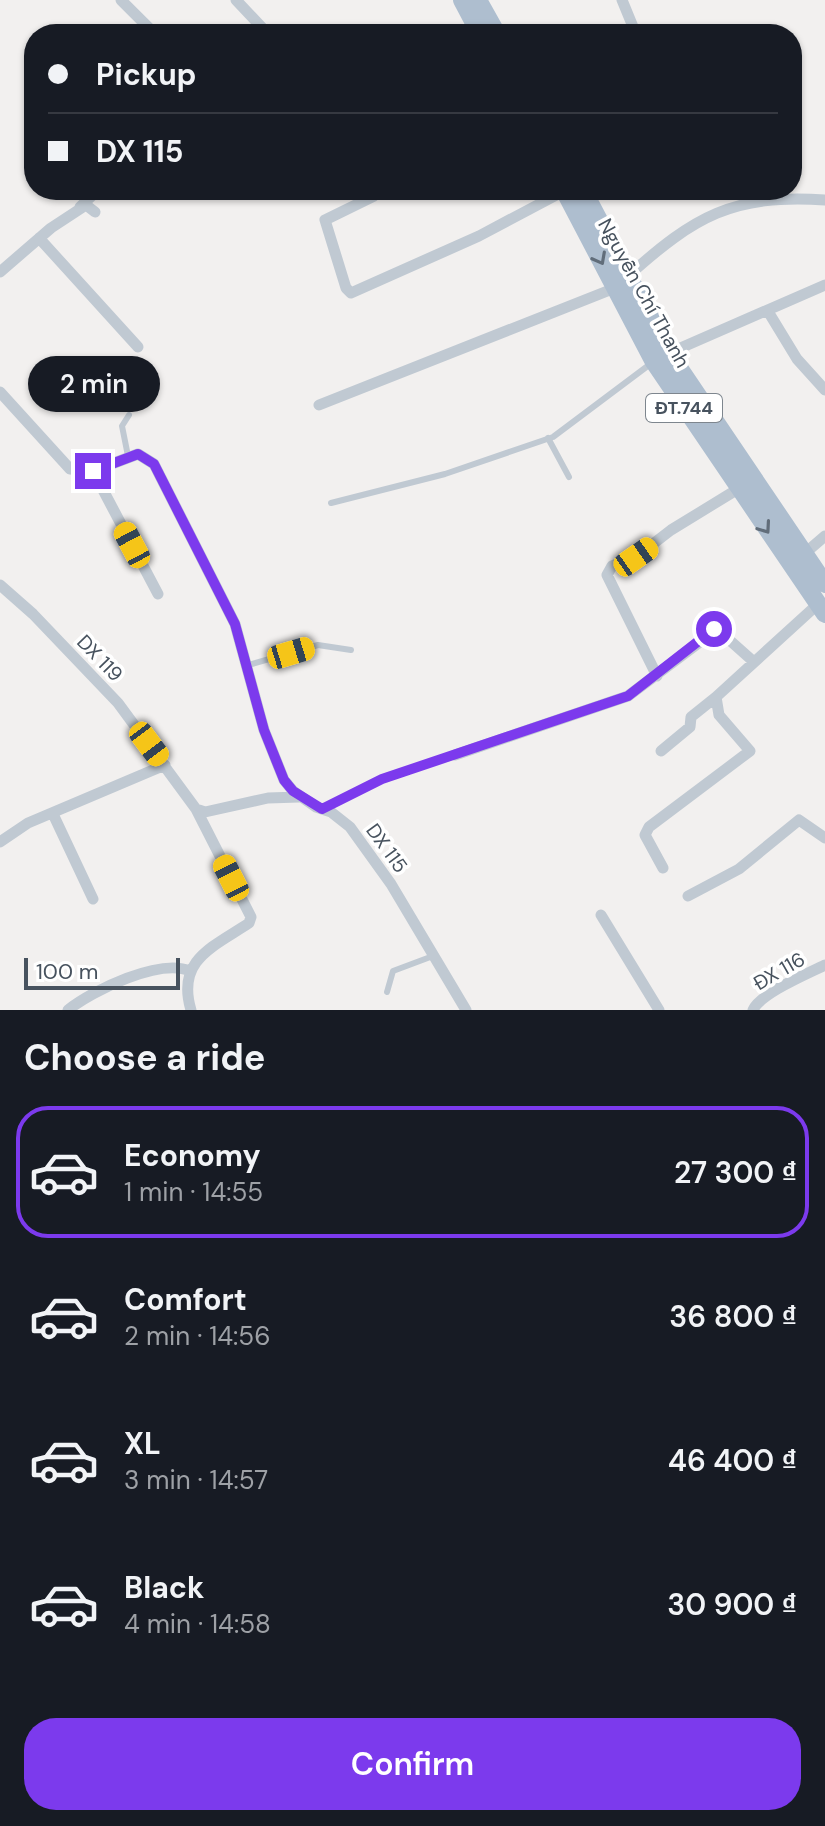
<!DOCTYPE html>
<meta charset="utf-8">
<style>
:root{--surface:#171b24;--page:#20242c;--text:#f1f3f6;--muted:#9ea1a6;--line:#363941;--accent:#7c3aed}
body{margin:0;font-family:"DM Sans",sans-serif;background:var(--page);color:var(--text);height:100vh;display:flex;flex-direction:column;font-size:30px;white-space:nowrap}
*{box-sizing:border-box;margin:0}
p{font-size:26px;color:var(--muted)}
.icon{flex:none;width:44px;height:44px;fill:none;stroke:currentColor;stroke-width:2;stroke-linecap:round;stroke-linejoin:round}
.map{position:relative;height:1010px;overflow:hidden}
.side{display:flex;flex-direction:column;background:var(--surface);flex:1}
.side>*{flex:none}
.top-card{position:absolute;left:24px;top:24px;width:778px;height:176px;border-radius:32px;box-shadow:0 2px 6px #0004;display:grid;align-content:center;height:176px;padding:0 24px;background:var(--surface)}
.scale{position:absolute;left:24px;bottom:20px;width:156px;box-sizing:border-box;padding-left:8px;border:4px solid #47525e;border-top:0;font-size:22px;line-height:28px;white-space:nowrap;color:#47525e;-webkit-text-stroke:6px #fff;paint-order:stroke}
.end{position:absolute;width:36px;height:36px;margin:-18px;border:10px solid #7c3aed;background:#fff;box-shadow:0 0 0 4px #fff}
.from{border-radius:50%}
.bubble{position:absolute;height:56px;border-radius:28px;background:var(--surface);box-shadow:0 2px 6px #0004;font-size:26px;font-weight:600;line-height:56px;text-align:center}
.car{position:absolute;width:24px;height:48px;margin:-24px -12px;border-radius:10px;box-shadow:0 0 6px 2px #0007;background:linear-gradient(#f5c518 24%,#345 0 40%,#f5c518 0 76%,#345 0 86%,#f5c518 0)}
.top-card b{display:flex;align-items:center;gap:28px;height:76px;font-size:30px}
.top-card b+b{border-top:2px solid var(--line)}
.top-card i{width:20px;height:20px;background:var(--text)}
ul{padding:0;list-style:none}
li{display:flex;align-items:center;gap:24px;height:132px;margin:0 16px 12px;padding:0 8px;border:4px solid transparent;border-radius:32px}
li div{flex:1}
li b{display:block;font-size:30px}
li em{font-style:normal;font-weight:600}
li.selected{border-color:var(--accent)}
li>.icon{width:72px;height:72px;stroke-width:1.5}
h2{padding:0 24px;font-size:36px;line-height:96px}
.button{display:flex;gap:16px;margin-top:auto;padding:16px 24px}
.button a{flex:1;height:92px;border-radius:32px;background:var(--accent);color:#fff;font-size:32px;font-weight:600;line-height:92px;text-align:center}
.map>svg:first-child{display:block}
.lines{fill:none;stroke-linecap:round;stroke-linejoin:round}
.lane{stroke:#c0c9d2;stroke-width:6}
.street{stroke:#c0c9d2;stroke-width:11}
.primary{stroke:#aebecf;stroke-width:18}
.oneway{stroke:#616d7a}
.route{stroke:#7c3aed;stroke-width:10}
.labels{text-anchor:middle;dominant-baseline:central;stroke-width:7;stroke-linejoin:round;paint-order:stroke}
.shield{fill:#fff;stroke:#7e868e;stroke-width:2}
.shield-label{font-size:18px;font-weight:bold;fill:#47525e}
.street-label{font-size:20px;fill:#47525e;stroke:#fff}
</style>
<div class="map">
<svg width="825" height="1010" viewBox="0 0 825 1010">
<rect width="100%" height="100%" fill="#f2f0ef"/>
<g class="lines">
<!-- lane -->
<path class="lane" d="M743 190 745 205
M548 438 569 477
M128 456 122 426 129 415
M331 503 445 474 553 437 653 362
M245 666 318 645 351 650
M322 809 382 779 455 755
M387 992 393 971 433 956"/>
<!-- street -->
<path class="street" d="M121 0 155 34
M236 0 268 34
M622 0 636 34
M374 196 325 220 346 288 351 293 479 236 564 191
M80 207 98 190
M39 238 138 347
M0 272 51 228 86 205 95 212
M628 276C695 216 732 194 825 200
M769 313 797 359 825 390
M669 353 825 285
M0 392 70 469 93 471 138 454 154 464 235 624 264 730 284 780 293 791 316 807 331 812 350 827 391 884 466 1010
M319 405 615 288
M93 471 158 594
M804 554 825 536
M0 585 33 614 118 703 196 809 205 812 268 798 299 797
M657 676 607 575 612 566 636 557 671 530 738 489
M661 751 690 727 691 717 716 697
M455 755 628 696 717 629 754 662
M53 814 93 899
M0 842 28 823 165 765
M663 868 645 835 649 827 750 751 719 715 716 697 818 604
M688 896 739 869 799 820 825 838
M601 915 659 1010
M68 1010C93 990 160 958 190 971
M191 1010C176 960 213 947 249 923L251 917 196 809
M753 1010C761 993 807 974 825 965"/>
<!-- primary -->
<path class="primary" d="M462 0 480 34
M478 0 497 34
M564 190 654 362 825 614
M583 190 669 353 825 584"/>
</g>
<!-- one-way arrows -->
<defs><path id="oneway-chevron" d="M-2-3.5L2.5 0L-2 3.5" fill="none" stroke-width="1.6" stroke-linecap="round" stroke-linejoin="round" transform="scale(2)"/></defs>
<g class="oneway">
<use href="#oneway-chevron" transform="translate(600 259) rotate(62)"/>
<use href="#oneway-chevron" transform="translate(765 528) rotate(55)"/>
</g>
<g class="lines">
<!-- route -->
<path class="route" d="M93 471 138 454 154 464 235 624 264 730 284 780 293 791 322 809 382 779 628 696 714 629"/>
</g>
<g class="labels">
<!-- shield labels -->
<rect class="shield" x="646" y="394" width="76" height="28" rx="6"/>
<g class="shield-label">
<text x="684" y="408">ĐT.744</text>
</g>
<!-- street labels -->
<g class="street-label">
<text transform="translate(644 293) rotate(61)">Nguyễn Chí Thanh</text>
<text transform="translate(100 658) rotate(46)">DX 119</text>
<text transform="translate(387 848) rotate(54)">DX 115</text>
<text transform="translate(779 971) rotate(-30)">ĐX 116</text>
</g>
</g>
</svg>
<div class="scale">100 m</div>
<i class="end from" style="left:714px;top:629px"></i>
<i class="end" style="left:93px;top:471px"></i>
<div class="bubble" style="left:28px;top:356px;width:132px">2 min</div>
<i class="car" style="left:132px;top:545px;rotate:332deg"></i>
<i class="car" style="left:636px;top:557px;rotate:55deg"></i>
<i class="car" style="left:291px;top:653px;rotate:73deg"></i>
<i class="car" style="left:149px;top:744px;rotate:143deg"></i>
<i class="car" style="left:231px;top:878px;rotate:333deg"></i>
<div class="top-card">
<b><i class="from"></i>Pickup</b>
<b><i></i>DX 115</b>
</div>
</div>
<section class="side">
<h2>Choose a ride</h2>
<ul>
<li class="selected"><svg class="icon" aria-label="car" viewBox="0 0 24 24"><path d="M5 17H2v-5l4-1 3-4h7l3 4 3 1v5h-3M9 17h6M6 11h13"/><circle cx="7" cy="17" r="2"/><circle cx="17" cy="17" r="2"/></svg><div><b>Economy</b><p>1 min · 14:55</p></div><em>27 300 ₫</em></li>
<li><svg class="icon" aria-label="car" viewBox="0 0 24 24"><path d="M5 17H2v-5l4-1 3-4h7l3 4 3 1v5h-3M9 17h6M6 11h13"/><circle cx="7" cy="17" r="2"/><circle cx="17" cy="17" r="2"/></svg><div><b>Comfort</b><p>2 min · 14:56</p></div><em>36 800 ₫</em></li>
<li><svg class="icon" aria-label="car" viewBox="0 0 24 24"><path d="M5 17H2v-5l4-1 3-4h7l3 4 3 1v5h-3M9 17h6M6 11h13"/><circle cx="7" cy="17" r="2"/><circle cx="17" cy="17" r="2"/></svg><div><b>XL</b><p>3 min · 14:57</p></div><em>46 400 ₫</em></li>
<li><svg class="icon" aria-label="car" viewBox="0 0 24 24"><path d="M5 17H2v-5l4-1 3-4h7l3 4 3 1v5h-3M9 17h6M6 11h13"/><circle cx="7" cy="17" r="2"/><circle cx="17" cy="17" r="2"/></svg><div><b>Black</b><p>4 min · 14:58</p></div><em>30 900 ₫</em></li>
</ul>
<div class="button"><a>Confirm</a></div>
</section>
